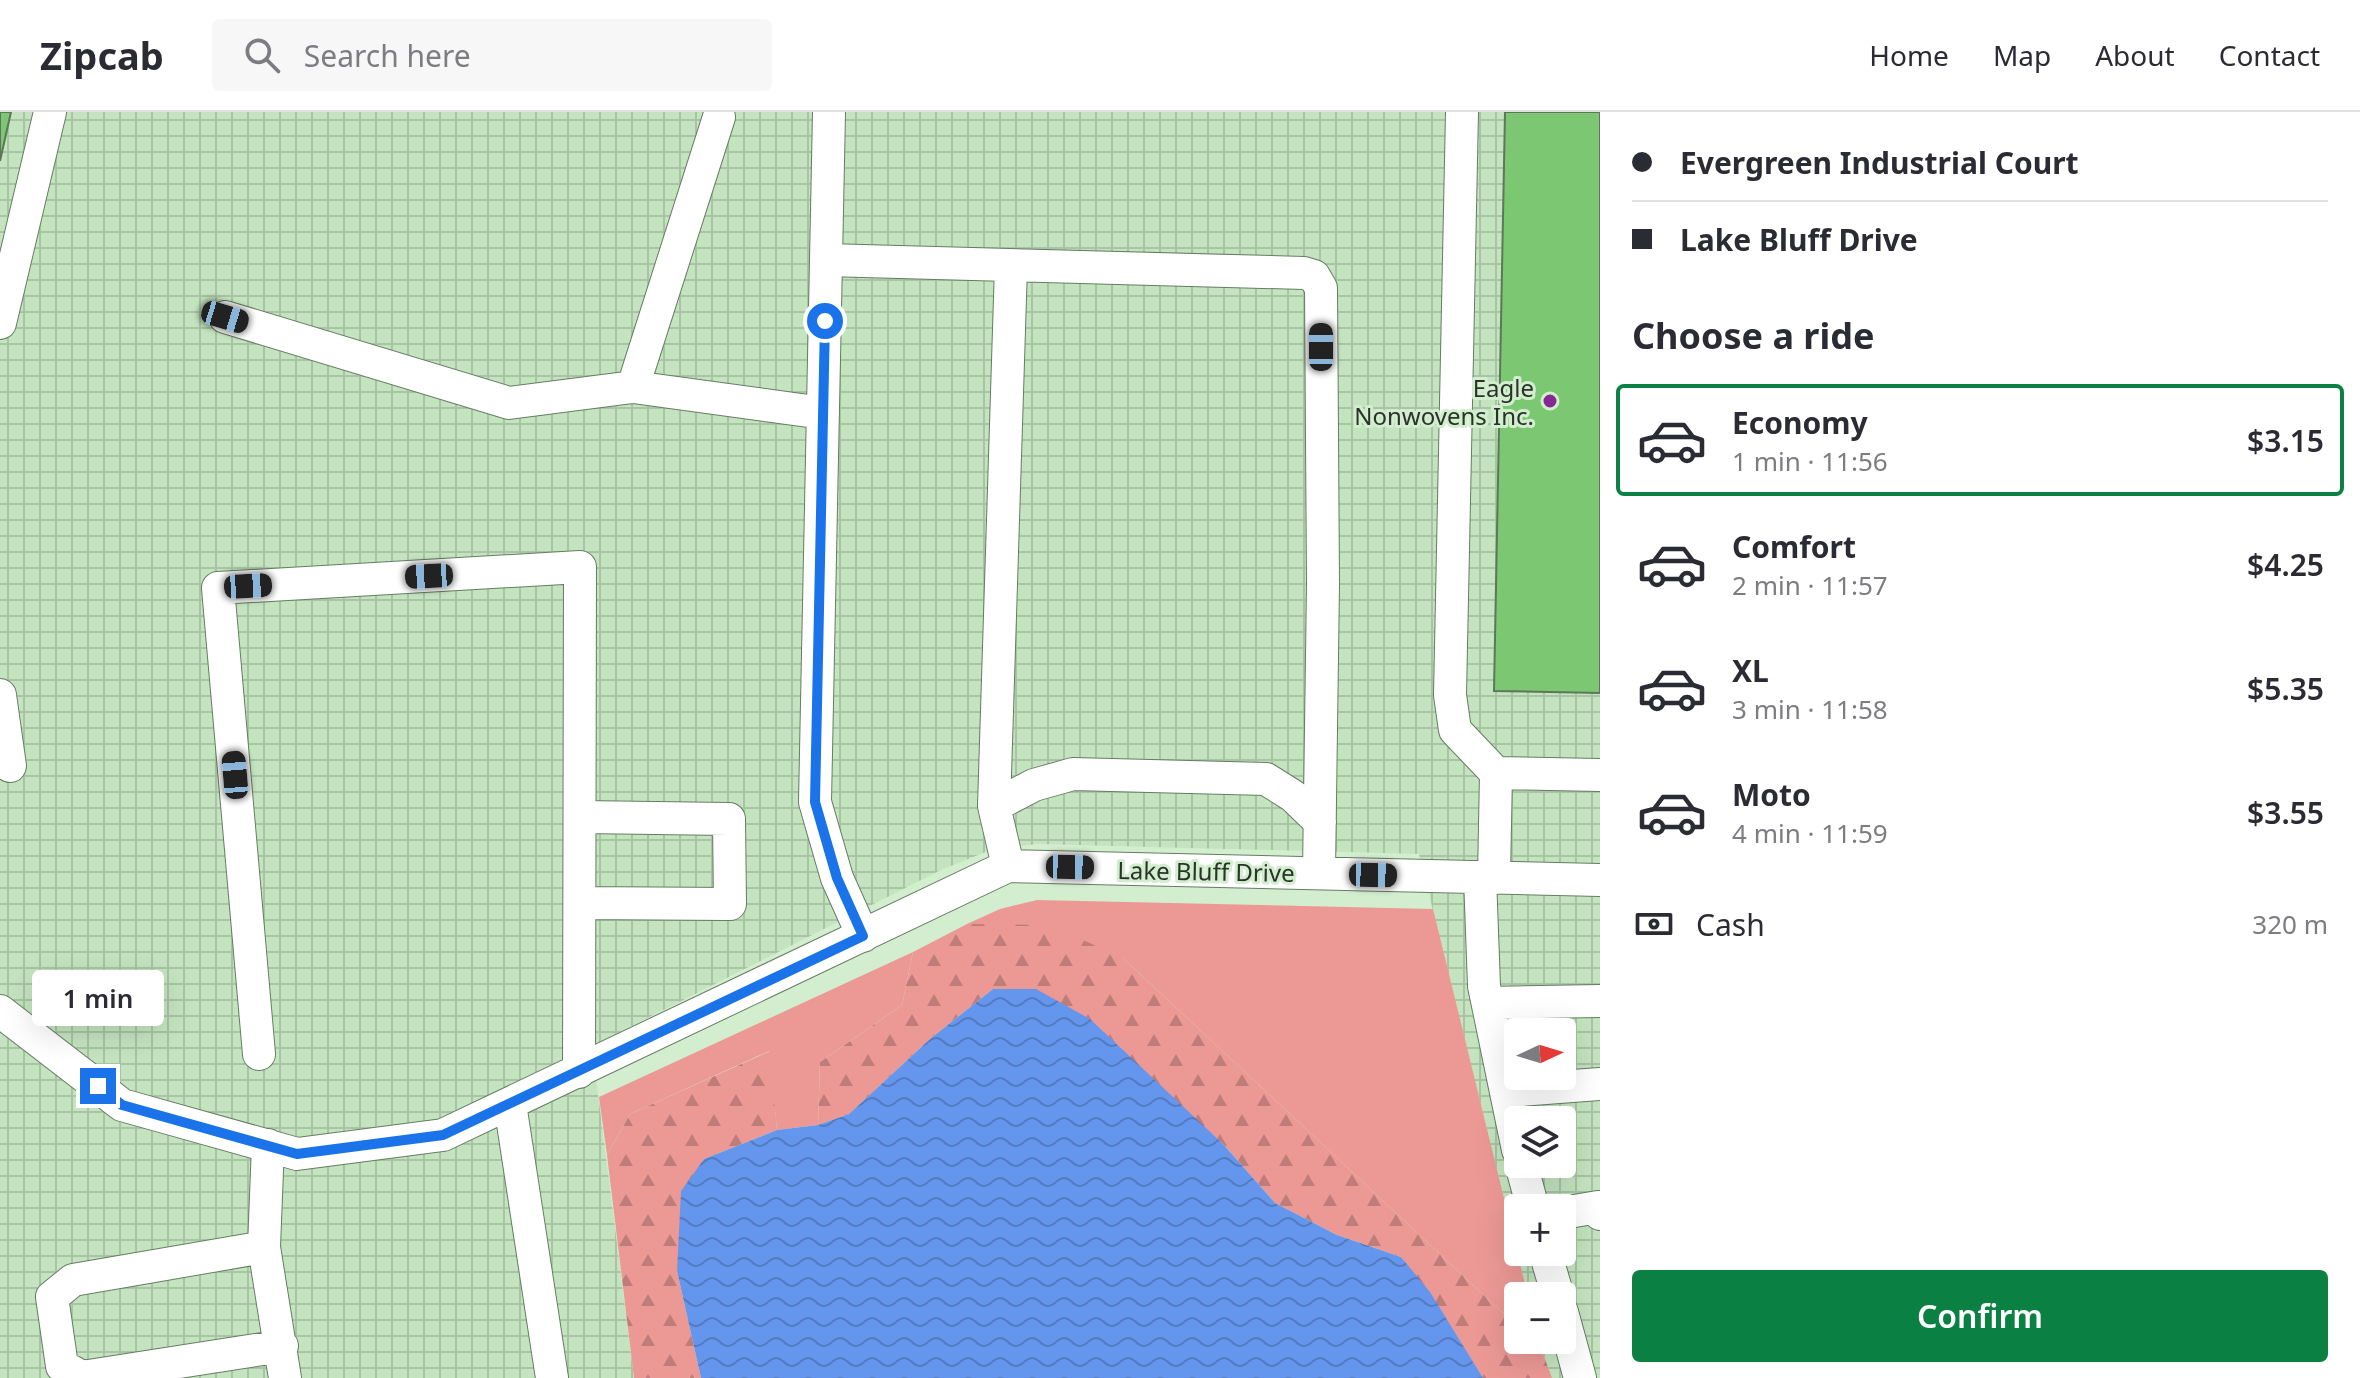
<!DOCTYPE html>
<meta charset="utf-8">
<style>
:root{--surface:#fff;--page:#f7f7f7;--text:#2b2b33;--muted:#7c7c81;--line:#e1e1e2;--accent:#0b8043}
body{margin:0;font-family:"Noto Sans",sans-serif;background:var(--page);color:var(--text);height:100vh;display:flex;flex-direction:column;font-size:30px;white-space:nowrap}
*{box-sizing:border-box;margin:0}
p{font-size:26px;color:var(--muted)}
.icon{flex:none;width:44px;height:44px;fill:none;stroke:currentColor;stroke-width:2;stroke-linecap:round;stroke-linejoin:round}
.map{position:relative;flex:1;overflow:hidden}
.side{display:flex;flex-direction:column;background:var(--surface);width:760px}
.side>*{flex:none}
.guide{display:grid;align-content:center;height:176px;padding:0 32px;background:var(--surface)}
.needle{width:52px;rotate:86deg}
.buttons{position:absolute;left:1504px;top:906px;display:grid;gap:16px}
.buttons a{display:grid;place-items:center;width:72px;height:72px;border-radius:8px;background:var(--surface);box-shadow:0 8px 32px #0002;font-size:40px}
.end{position:absolute;width:36px;height:36px;margin:-18px;border:10px solid #1a73e8;background:#fff;box-shadow:0 0 0 4px #fff}
.from{border-radius:50%}
.bubble{position:absolute;height:56px;border-radius:8px;background:var(--surface);box-shadow:0 8px 32px #0002;font-size:26px;font-weight:600;line-height:56px;text-align:center}
.car{position:absolute;width:24px;height:48px;margin:-24px -12px;border-radius:10px;box-shadow:0 0 6px 2px #0007;background:linear-gradient(#222 24%,#8ab4d8 0 40%,#222 0 76%,#8ab4d8 0 86%,#222 0)}
.guide b{display:flex;align-items:center;gap:28px;height:76px;font-size:30px}
.guide b+b{border-top:2px solid var(--line)}
.guide i{width:20px;height:20px;background:var(--text)}
ul{padding:0;list-style:none}
li{display:flex;align-items:center;gap:24px;height:112px;margin:0 16px 12px;padding:0 16px;border:4px solid transparent;border-radius:8px}
li div{flex:1}
li b{display:block;font-size:30px}
li em{font-style:normal;font-weight:600}
li.current{border-color:var(--accent)}
li>.icon{width:72px;height:72px;stroke-width:1.5}
h2{padding:0 32px;font-size:36px;line-height:96px}
.pay{display:flex;align-items:center;gap:20px;height:88px;padding:0 32px;font-size:30px}
.pay p{margin-inline-start:auto}
.button{display:flex;gap:16px;margin-top:auto;padding:16px 32px}
.button a{flex:1;height:92px;border-radius:8px;background:var(--accent);color:#fff;font-size:32px;font-weight:600;line-height:92px;text-align:center}
header{display:flex;align-items:center;gap:48px;box-sizing:border-box;height:112px;padding:0 40px;background:var(--surface);border-bottom:2px solid var(--line)}
header strong{font-size:38px}
nav{display:flex;gap:44px;margin-inline-start:auto;font-size:28px}
.search{width:560px;height:72px;background:var(--page);display:flex;align-items:center;gap:20px;box-sizing:border-box;padding:0 28px;border-radius:8px;color:var(--muted);font-size:30px}
main{display:flex;flex:1;min-height:0}
.map>svg:first-child{display:block}
.industrial{fill:url(#industrial-grid);fill-rule:evenodd}
.grass{fill:#ec9996}
.forest{fill:url(#forest-firs)}
.water{fill:url(#water-waves)}
.building{fill:#7cc872;stroke:#5e765a;stroke-width:2}
.lines{fill:none;stroke-linecap:round;stroke-linejoin:round}
.minor-casing{stroke:#657d62;stroke-width:34}
.minor{stroke:#fff;stroke-width:32}
.route{stroke:#1a73e8;stroke-width:10}
.poi-dot{fill:#852995;stroke:#d3eecf;stroke-width:3}
.labels{text-anchor:middle;dominant-baseline:central;stroke-width:6;stroke-linejoin:round;paint-order:stroke}
.poi-label{font-size:24px;fill:#293328;stroke:#d3eecf;text-anchor:end}
.street-label{font-size:24px;fill:#293328;stroke:#d3eecf}
</style>
<header>
<strong>Zipcab</strong>
<div class="search"><svg class="icon" aria-label="search" viewBox="0 0 24 24"><circle cx="10" cy="10" r="6"/><path d="M15 15l6 6"/></svg>Search here</div>
<nav><a>Home</a><a>Map</a><a>About</a><a>Contact</a></nav>
</header>
<main>
<div class="map">
<svg width="1600" height="1266" viewBox="0 0 1600 1266">
<defs>
<pattern id="industrial-grid" width="8" height="8" patternUnits="userSpaceOnUse" patternTransform="scale(2)"><rect width="8" height="8" fill="#c4e4bf"/><path d="M0 4h8M4 0v8" fill="none" stroke="#a8c4a4"/></pattern>
<pattern id="forest-firs" width="22" height="20" patternUnits="userSpaceOnUse" patternTransform="scale(2)"><rect width="22" height="20" fill="#ec9996"/><path d="M5 1l3.5 6h-7zM16 11l3.5 6h-7z" fill="#bf7d7a"/></pattern>
<pattern id="water-waves" width="16" height="10" patternUnits="userSpaceOnUse" patternTransform="scale(2)"><rect width="16" height="10" fill="#6596ed"/><path d="M0 5q4-4 8 0t8 0" fill="none" stroke="#537bc0"/></pattern>
</defs>
<rect width="100%" height="100%" fill="#d3eecf"/>
<!-- industrial -->
<path class="industrial" d="M0 0H1600V1266H1552L1541 1236 1539 1228H1562V1184H1528L1419 742 1038 732 993 737 941 758 592 934 634 1266H0ZM1518 920H1562V964H1518ZM1518 1008H1562V1052H1518ZM1518 1096H1562V1140H1518Z"/>
<!-- grass -->
<path class="grass" d="M1037 788 1433 797 1528 1184H1518V1215L1124 847 967 812 1000 797Z
M913 840 902 893 820 950 818 1013 777 1018 769 939 630 1002 607 1043 599 985Z"/>
<!-- forest -->
<path class="forest" d="M967 812 1051 813 1124 847 1518 1215V1228H1532L1541 1236 1552 1266H1483L1401 1145 1337 1123 1275 1091 1223 1032 1184 998 993 877 930 927 849 1002 818 1013 820 950 902 893 913 840Z
M770 939 777 1018 704 1047 677 1159 701 1266H634L607 1043 630 1002Z"/>
<!-- water -->
<path class="water" d="M993 877H1036L1090 907 1223 1032 1275 1091 1337 1123 1401 1145 1430 1180 1483 1266H701L677 1159 681 1079 704 1047 777 1018 818 1013 849 1002 930 927Z"/>
<!-- building -->
<path class="building" d="M0 0H11L0 49Z
M1505 0H1600V581L1494 579Z"/>
<g class="lines">
<!-- minor casing -->
<g class="minor-casing">
<path id="minor" d="M829 0 815 690 837 766 863 824
M1462 0 1450 583 1455 618 1496 661 1494 765
M826 148 1304 161 1314 164 1321 176 1323 472 1319 761
M225 205 509 291 633 275 823 301
M0 211 50 0
M633 275 719 5
M0 583 10 654
M1496 661 1600 663
M994 694 1034 673 1073 662 1266 667 1293 684 1320 710
M1008 754 994 694 1011 154
M1480 765 1484 874 1518 1038
M581 791 730 792 729 707 581 705
M1488 891 1600 889
M0 899 122 993 297 1042 443 1023 1008 754 1600 768
M259 942 218 476 580 455 579 960
M1506 979 1600 972
M510 992 552 1266
M268 1033 264 1135 285 1266
M1521 1052 1533 1096
M1562 1101 1598 1095 1600 1102
M264 1135 73 1168 52 1185 62 1254 82 1265 282 1234
M1545 1140 1558 1184
M1562 1200 1580 1266"/>
</g>
<!-- minor -->
<use href="#minor" class="minor"/>
</g>
<g class="lines">
<!-- route -->
<path class="route" d="M98 974 122 993 297 1042 443 1023 863 824 837 766 815 690 825 209"/>
</g>
<!-- markers -->
<circle class="poi-dot" cx="1550" cy="289" r="8"/>
<g class="labels">
<!-- poi labels -->
<g class="poi-label">
<text x="1534" y="275">Eagle<tspan x="1534" dy="28">Nonwovens Inc.</tspan></text>
</g>
<!-- street labels -->
<g class="street-label">
<text transform="translate(1206 759) rotate(1)">Lake Bluff Drive</text>
</g>
</g>
</svg>
<div class="buttons">
<a><svg class="needle" viewBox="-14 -14 28 28"><path d="M0-13l5 13h-10z" fill="#e53935"/><path d="M0 13l5-13h-10z" fill="#7c7c81"/></svg></a>
<a><svg class="icon" aria-label="layers" viewBox="0 0 24 24"><path d="M12 4l9 5-9 5-9-5zM3 14l9 5 9-5"/></svg></a>
<a>+</a>
<a>−</a>
</div>
<i class="end from" style="left:825px;top:209px"></i>
<i class="end" style="left:98px;top:974px"></i>
<div class="bubble" style="left:32px;top:858px;width:132px">1 min</div>
<i class="car" style="left:225px;top:205px;rotate:107deg"></i>
<i class="car" style="left:1321px;top:235px;rotate:0deg"></i>
<i class="car" style="left:429px;top:464px;rotate:267deg"></i>
<i class="car" style="left:248px;top:474px;rotate:87deg"></i>
<i class="car" style="left:235px;top:663px;rotate:355deg"></i>
<i class="car" style="left:1070px;top:755px;rotate:91deg"></i>
<i class="car" style="left:1373px;top:763px;rotate:91deg"></i>
</div>
<section class="side">
<div class="guide">
<b><i class="from"></i>Evergreen Industrial Court</b>
<b><i></i>Lake Bluff Drive</b>
</div>
<h2>Choose a ride</h2>
<ul>
<li class="current"><svg class="icon" aria-label="car" viewBox="0 0 24 24"><path d="M5 17H2v-5l4-1 3-4h7l3 4 3 1v5h-3M9 17h6M6 11h13"/><circle cx="7" cy="17" r="2"/><circle cx="17" cy="17" r="2"/></svg><div><b>Economy</b><p>1 min · 11:56</p></div><em>$3.15</em></li>
<li><svg class="icon" aria-label="car" viewBox="0 0 24 24"><path d="M5 17H2v-5l4-1 3-4h7l3 4 3 1v5h-3M9 17h6M6 11h13"/><circle cx="7" cy="17" r="2"/><circle cx="17" cy="17" r="2"/></svg><div><b>Comfort</b><p>2 min · 11:57</p></div><em>$4.25</em></li>
<li><svg class="icon" aria-label="car" viewBox="0 0 24 24"><path d="M5 17H2v-5l4-1 3-4h7l3 4 3 1v5h-3M9 17h6M6 11h13"/><circle cx="7" cy="17" r="2"/><circle cx="17" cy="17" r="2"/></svg><div><b>XL</b><p>3 min · 11:58</p></div><em>$5.35</em></li>
<li><svg class="icon" aria-label="car" viewBox="0 0 24 24"><path d="M5 17H2v-5l4-1 3-4h7l3 4 3 1v5h-3M9 17h6M6 11h13"/><circle cx="7" cy="17" r="2"/><circle cx="17" cy="17" r="2"/></svg><div><b>Moto</b><p>4 min · 11:59</p></div><em>$3.55</em></li>
</ul>
<div class="pay"><svg class="icon" aria-label="cash" viewBox="0 0 24 24"><path d="M3 7h18v10H3z"/><circle cx="12" cy="12" r="2"/></svg>Cash<p>320 m</p></div>
<div class="button"><a>Confirm</a></div>
</section>
</main>
